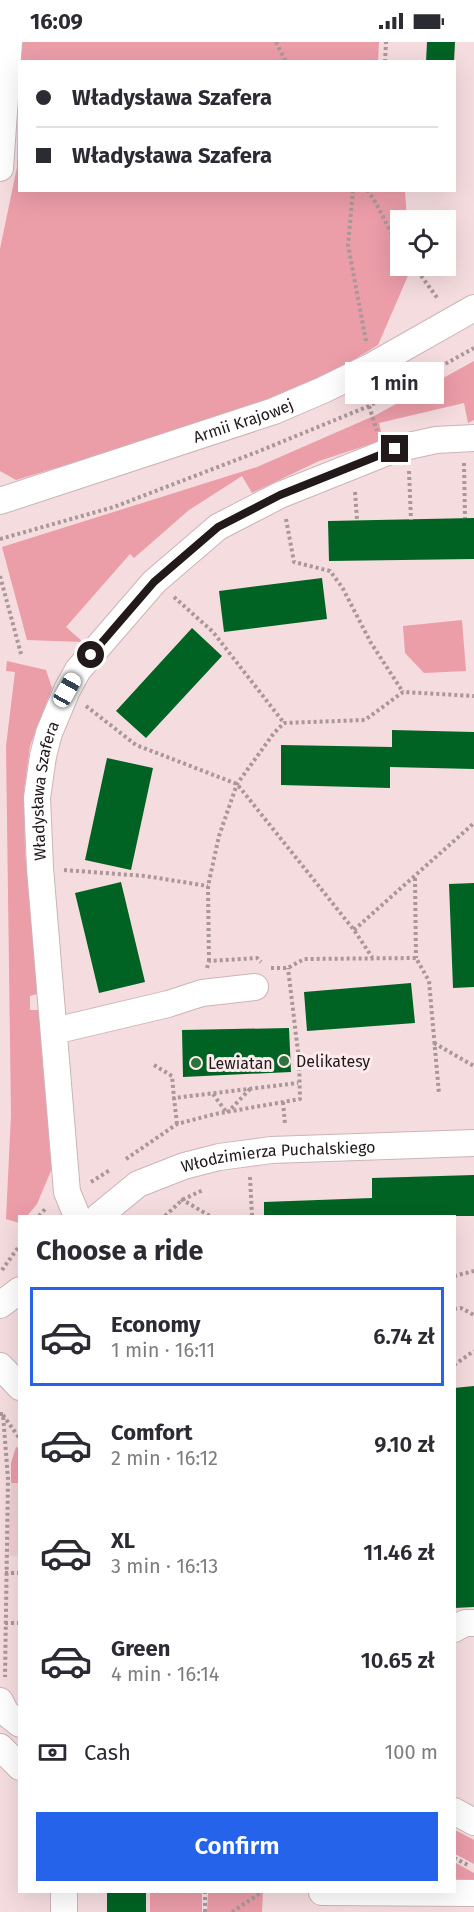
<!DOCTYPE html>
<meta charset="utf-8">
<style>
:root{--surface:#fff;--page:#f7f7f7;--text:#2b2b33;--muted:#7c7c81;--line:#e1e1e2;--accent:#2563eb}
body{margin:0;font-family:"Fira Sans",sans-serif;background:var(--page);color:var(--text);height:100vh;display:flex;flex-direction:column;font-size:22px;white-space:nowrap}
*{box-sizing:border-box;margin:0}
p{font-size:20px;color:var(--muted)}
.icon{flex:none;width:33px;height:33px;fill:none;stroke:currentColor;stroke-width:2;stroke-linecap:round;stroke-linejoin:round}
.map{position:relative;flex:1;overflow:hidden}
.details{position:absolute;left:18px;top:1173px;width:438px;height:678px;display:flex;flex-direction:column;background:var(--surface);border-radius:0px;box-shadow:0 6px 24px #0002}
.details>*{flex:none}
.top-card{position:absolute;left:18px;top:18px;width:438px;height:132px;border-radius:0px;box-shadow:0 6px 24px #0002;display:grid;align-content:center;height:132px;padding:0 18px;background:var(--surface)}
.controls{position:absolute;left:390px;top:168px;display:grid;gap:12px}
.controls a{display:grid;place-items:center;width:66px;height:66px;border-radius:0px;background:var(--surface);box-shadow:0 6px 24px #0002;font-size:30px}
.end{position:absolute;width:27px;height:27px;margin:-14px;border:8px solid #21191a;background:#fff;box-shadow:0 0 0 3px #fff}
.from{border-radius:50%}
.bubble{position:absolute;height:42px;border-radius:0px;background:var(--surface);box-shadow:0 6px 24px #0002;font-size:20px;font-weight:600;line-height:42px;text-align:center}
.car{position:absolute;width:18px;height:36px;margin:-18px -9px;border-radius:8px;box-shadow:0 0 4px 2px #0007;background:linear-gradient(#fff 24%,#345 0 40%,#fff 0 76%,#345 0 86%,#fff 0)}
.top-card b{display:flex;align-items:center;gap:21px;height:57px;font-size:22px}
.top-card b+b{border-top:2px solid var(--line)}
.top-card i{width:15px;height:15px;background:var(--text)}
ul{padding:0;list-style:none}
li{display:flex;align-items:center;gap:18px;height:99px;margin:0 12px 9px;padding:0 6px;border:3px solid transparent;border-radius:0px}
li div{flex:1}
li b{display:block;font-size:22px}
li em{font-style:normal;font-weight:600}
li.current{border-color:var(--accent)}
li>.icon{width:54px;height:54px;stroke-width:1.5}
h2{padding:0 18px;font-size:27px;line-height:72px}
.pay{display:flex;align-items:center;gap:15px;height:66px;padding:0 18px;font-size:22px}
.pay p{margin-inline-start:auto}
.cta{display:flex;gap:12px;margin-top:auto;padding:12px 18px}
.cta a{flex:1;height:69px;border-radius:0px;background:var(--accent);color:#fff;font-size:24px;font-weight:600;line-height:69px;text-align:center}
.status{display:flex;justify-content:space-between;align-items:center;height:42px;padding:0 30px;background:var(--surface);direction:ltr}
.status svg{height:16px;fill:currentColor}
.map>svg:first-child{display:block}
.built{fill:#f0cfd3}
.green{fill:#eb9da8}
.building{fill:#006324}
.lines{fill:none;stroke-linecap:round;stroke-linejoin:round}
.minor-casing{stroke:#ccb4b7;stroke-width:28}
.path{stroke:#aa9799;stroke-width:4;stroke-dasharray:3 3;stroke-linecap:butt}
.minor{stroke:#fff;stroke-width:26}
.route{stroke:#21191a;stroke-width:8}
.poi-dot{fill:#2e723d;stroke:#ffebed;stroke-width:2}
.labels{text-anchor:middle;dominant-baseline:central;stroke-width:6;stroke-linejoin:round;paint-order:stroke}
.street-label{font-size:16px;fill:#21191a;stroke:#ffebed}
.poi-label{font-size:16px;fill:#21191a;stroke:#ffebed;text-anchor:start}
</style>
<div class="status"><b>16:09</b><svg viewBox="0 0 49 12"><path d="M0 12V9h3v3zM5 12V6h3v6zM10 12V3h3v9zM15 12V0h3v12zM26 1h20v11H26zM47 4h2v5h-2z"/></svg></div>
<div class="map">
<svg width="474" height="1870" viewBox="0 0 474 1870">
<rect width="100%" height="100%" fill="#f5dcdf"/>
<!-- built -->
<path class="built" d="M11 1441H19V1514H8Z"/>
<!-- green -->
<path class="green" d="M19 0H379L378 19 20 20V148L405 149 407 178H400V224H410V229L378 303 294 354 16 438 0 429V207L17 125Z
M474 319V378L468 381 464 361 379 381 383 398 319 419 252 451 242 434 189 468 134 516 130 512 66 585 83 600 27 598 2 505 257 425 376 373Z
M462 578 466 629 424 631 405 611 403 584Z
M7 619 46 628 52 646 30 704 24 748 25 811 33 877 37 952 30 954V968H39L43 1027 53 1124 37 1162 27 1174H20L19 1181 6 1177 11 1073 6 704 15 630 6 629Z
M16 1405 19 1406V1441H11V1421Z
M455 1788 474 1798V1822L455 1812Z
M454 1820 474 1831V1842L455 1840Z
M150 1850H202V1870H150Z
M208 1850H263L262 1870H207Z"/>
<!-- building -->
<path class="building" d="M427 0H455L454 20H426Z
M474 476V517L329 519 328 479Z
M322 536 327 577 224 590 219 549Z
M192 586 222 614 146 696 116 669Z
M392 688 474 690V727L390 725V746L281 743V703L392 705Z
M107 716 153 726 131 828 85 818Z
M121 840 145 940 99 951 75 851Z
M474 841V945L453 946 449 842Z
M411 941 415 981 307 989 304 950Z
M289 986 291 1030 183 1035 182 988Z
M474 1133V1174H264V1160L372 1156V1136Z
M474 1344V1565L454 1566V1455H456L454 1437V1346Z
M107 1850H146V1870H107Z"/>
<g class="lines">
<!-- minor casing -->
<g class="minor-casing">
<g id="minor">
<path d="M0 126 9 0"/>
<path id="s1" d="M0 459 274 369 323 348 370 325 474 266"/>
<path d="M54 989 168 962 202 951 255 945"/>
<path id="s2" d="M77 1174 67 1150 40 826 37 756 43 714 49 691 67 648 78 628 154 540 218 485 280 453 395 407 436 398 474 396"/>
<path id="s3" d="M99 1174 138 1142 184 1124 219 1115 271 1108 474 1101"/>
<path d="M0 1263 20 1248"/>
<path d="M0 1324 20 1345"/>
<path d="M454 1587 465 1581H474"/>
<path d="M0 1659 6 1671 20 1682"/>
<path d="M0 1705 20 1725"/>
<path d="M454 1769 474 1780"/>
<path d="M64 1850V1870"/>
<path d="M322 1850 474 1851"/>
</g>
</g>
<!-- path -->
<path class="path" d="M276 0 286 20
M385 20 386 0
M353 148 348 203 366 299
M367 148C381 166 387 187 400 205
M414 224 438 257
M369 364 377 389
M464 421 465 476
M409 429 411 478
M355 450 357 478
M286 477 294 520 330 529 342 545 371 601 403 650
M0 497 114 465 257 410 369 364 474 306
M0 534 21 612
M174 555 213 590 284 681
M86 664 136 703 237 742 354 888 372 915
M64 828 145 834 208 844
M415 836 416 916
M354 888 474 781
M209 919 208 844 219 794 237 742 274 691 284 681 365 678 403 650 474 654
M207 926 209 919 257 916 261 920
M271 926H288L304 917 416 916 429 939 439 1052
M434 1001 474 1024
M154 1023 172 1034 174 1056
M213 1052 227 1071 251 1046
M283 1060 285 1082
M177 1082 174 1056 298 1041
M126 1117 177 1082 215 1072 300 1057 299 1018 288 926
M250 1135 252 1174
M91 1140 110 1128
M181 1157 210 1174
M39 1174 46 1166
M165 1174 182 1158 203 1148
M2 1228 20 1203
M454 1234 474 1229
M454 1267 461 1266 474 1273
M454 1323 474 1309
M0 1372H3L8 1437 5 1635
M3 1373 20 1397
M5 1531H20
M5 1581H20
M454 1816 470 1824
M205 1870V1850
M232 1870 262 1850"/>
<!-- minor -->
<use href="#minor" class="minor"/>
</g>
<g class="lines">
<!-- route -->
<path class="route" d="M91 613 154 540 218 485 280 453 395 407"/>
</g>
<!-- markers -->
<g class="poi-dot">
<circle cx="284" cy="1019" r="6"/>
<circle cx="196" cy="1021" r="6"/>
</g>
<g class="labels">
<!-- street labels -->
<g class="street-label">
<text stroke="none"><textPath href="#s1" startOffset="256">Armii Krajowej</textPath></text>
<text stroke="none"><textPath href="#s2" startOffset="429">Władysława Szafera</textPath></text>
<text stroke="none"><textPath href="#s3" startOffset="195">Włodzimierza Puchalskiego</textPath></text>
</g>
<!-- poi labels -->
<g class="poi-label">
<text x="296" y="1019">Delikatesy</text>
<text x="208" y="1021">Lewiatan</text>
</g>
</g>
</svg>
<div class="controls">
<a><svg class="icon" aria-label="locate" viewBox="0 0 24 24"><circle cx="12" cy="12" r="6"/><path d="M12 2v4M12 18v4M2 12h4M18 12h4"/></svg></a>
</div>
<i class="end from" style="left:91px;top:613px"></i>
<i class="end" style="left:395px;top:407px"></i>
<div class="bubble" style="left:345px;top:320px;width:99px">1 min</div>
<i class="car" style="left:67px;top:648px;rotate:29deg"></i>
<div class="top-card">
<b><i class="from"></i>Władysława Szafera</b>
<b><i></i>Władysława Szafera</b>
</div>
<section class="details">
<h2>Choose a ride</h2>
<ul>
<li class="current"><svg class="icon" aria-label="car" viewBox="0 0 24 24"><path d="M5 17H2v-5l4-1 3-4h7l3 4 3 1v5h-3M9 17h6M6 11h13"/><circle cx="7" cy="17" r="2"/><circle cx="17" cy="17" r="2"/></svg><div><b>Economy</b><p>1 min · 16:11</p></div><em>6.74 zł</em></li>
<li><svg class="icon" aria-label="car" viewBox="0 0 24 24"><path d="M5 17H2v-5l4-1 3-4h7l3 4 3 1v5h-3M9 17h6M6 11h13"/><circle cx="7" cy="17" r="2"/><circle cx="17" cy="17" r="2"/></svg><div><b>Comfort</b><p>2 min · 16:12</p></div><em>9.10 zł</em></li>
<li><svg class="icon" aria-label="car" viewBox="0 0 24 24"><path d="M5 17H2v-5l4-1 3-4h7l3 4 3 1v5h-3M9 17h6M6 11h13"/><circle cx="7" cy="17" r="2"/><circle cx="17" cy="17" r="2"/></svg><div><b>XL</b><p>3 min · 16:13</p></div><em>11.46 zł</em></li>
<li><svg class="icon" aria-label="car" viewBox="0 0 24 24"><path d="M5 17H2v-5l4-1 3-4h7l3 4 3 1v5h-3M9 17h6M6 11h13"/><circle cx="7" cy="17" r="2"/><circle cx="17" cy="17" r="2"/></svg><div><b>Green</b><p>4 min · 16:14</p></div><em>10.65 zł</em></li>
</ul>
<div class="pay"><svg class="icon" aria-label="cash" viewBox="0 0 24 24"><path d="M3 7h18v10H3z"/><circle cx="12" cy="12" r="2"/></svg>Cash<p>100 m</p></div>
<div class="cta"><a>Confirm</a></div>
</section>
</div>
